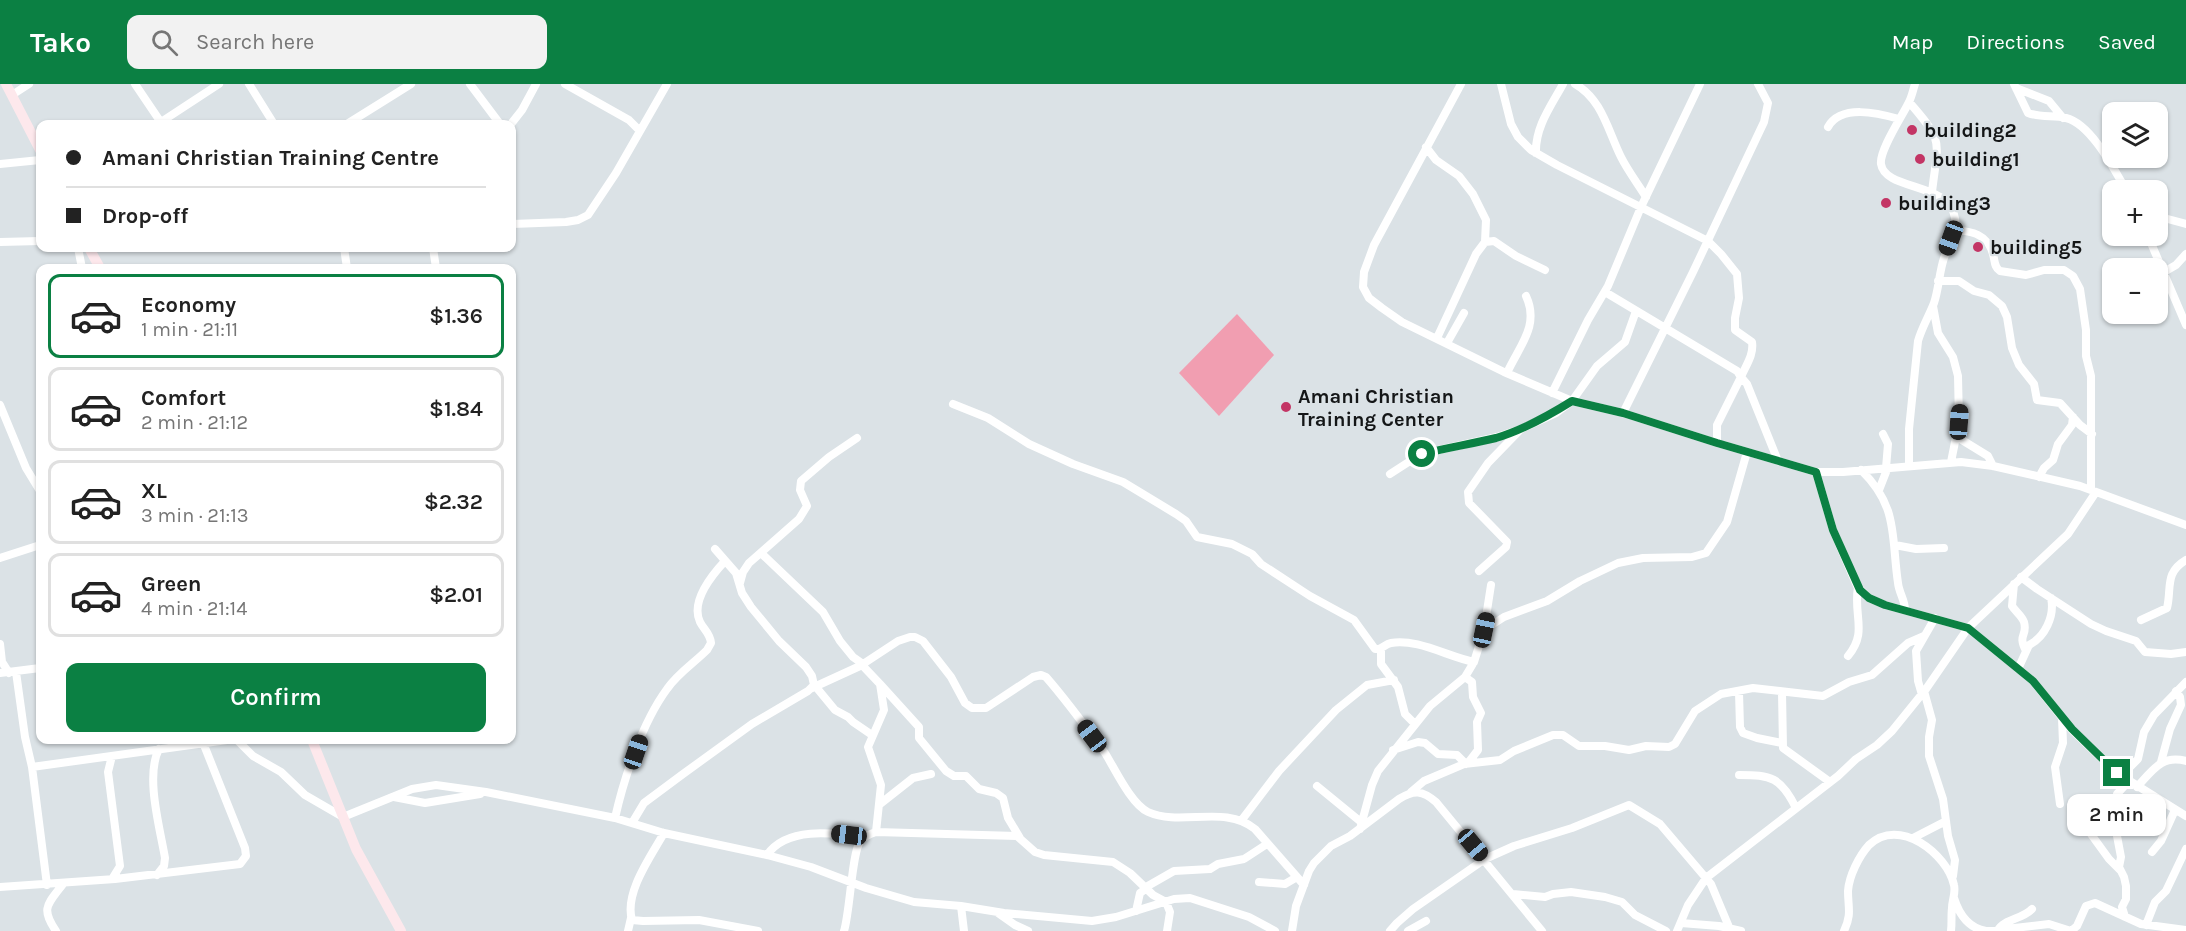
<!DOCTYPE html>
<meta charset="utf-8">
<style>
:root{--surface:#fff;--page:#f2f2f2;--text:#222;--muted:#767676;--line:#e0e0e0;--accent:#0b8043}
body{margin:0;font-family:Karla,sans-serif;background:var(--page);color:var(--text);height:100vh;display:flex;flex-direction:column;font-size:22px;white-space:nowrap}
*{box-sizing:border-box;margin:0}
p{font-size:20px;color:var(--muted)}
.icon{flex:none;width:33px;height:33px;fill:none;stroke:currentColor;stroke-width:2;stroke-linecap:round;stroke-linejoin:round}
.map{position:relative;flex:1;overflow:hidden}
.panel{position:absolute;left:36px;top:180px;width:480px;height:480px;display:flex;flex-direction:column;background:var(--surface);border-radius:12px;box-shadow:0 2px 4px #0004}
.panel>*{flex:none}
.hud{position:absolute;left:36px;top:36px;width:480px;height:132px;border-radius:12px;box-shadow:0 2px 4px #0004;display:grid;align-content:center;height:132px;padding:0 30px;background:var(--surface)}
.buttons{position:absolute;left:2102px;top:18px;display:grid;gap:12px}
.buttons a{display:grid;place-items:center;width:66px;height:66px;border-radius:12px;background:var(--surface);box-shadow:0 2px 4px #0004;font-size:30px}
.end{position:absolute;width:27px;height:27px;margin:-14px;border:8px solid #0b8043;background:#fff;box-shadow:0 0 0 3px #fff}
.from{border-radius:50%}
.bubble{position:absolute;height:42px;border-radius:12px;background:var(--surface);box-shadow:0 2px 4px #0004;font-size:20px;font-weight:600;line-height:42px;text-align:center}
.car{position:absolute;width:18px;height:36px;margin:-18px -9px;border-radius:8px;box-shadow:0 0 4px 2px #0007;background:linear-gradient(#222 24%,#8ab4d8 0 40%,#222 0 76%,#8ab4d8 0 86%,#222 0)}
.hud b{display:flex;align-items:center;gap:21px;height:57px;font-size:22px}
.hud b+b{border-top:2px solid var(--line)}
.hud i{width:15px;height:15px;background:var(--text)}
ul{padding:10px 0 0;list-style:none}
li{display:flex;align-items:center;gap:18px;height:84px;margin:0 12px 9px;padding:0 18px;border:3px solid var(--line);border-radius:12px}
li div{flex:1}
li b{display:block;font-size:22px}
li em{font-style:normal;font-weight:600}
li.active{border-color:var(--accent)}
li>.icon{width:54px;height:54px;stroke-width:1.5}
.button{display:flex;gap:12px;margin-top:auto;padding:12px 30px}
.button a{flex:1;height:69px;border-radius:12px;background:var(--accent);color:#fff;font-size:24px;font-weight:600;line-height:69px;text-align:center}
header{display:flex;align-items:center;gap:36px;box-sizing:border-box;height:84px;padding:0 30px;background:var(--accent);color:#fff}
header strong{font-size:28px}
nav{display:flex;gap:33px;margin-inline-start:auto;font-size:21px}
.search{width:420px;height:54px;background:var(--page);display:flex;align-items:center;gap:15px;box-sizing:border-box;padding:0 21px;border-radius:12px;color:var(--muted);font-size:22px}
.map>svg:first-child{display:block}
.green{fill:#f19eb1}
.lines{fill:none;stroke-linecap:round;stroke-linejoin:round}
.street{stroke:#fff;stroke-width:8}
.secondary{stroke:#fde8ec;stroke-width:10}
.route{stroke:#0b8043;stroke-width:8}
.poi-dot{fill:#c33565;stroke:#dbe2e6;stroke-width:2}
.labels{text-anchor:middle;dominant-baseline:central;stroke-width:4.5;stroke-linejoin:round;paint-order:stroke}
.poi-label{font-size:20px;font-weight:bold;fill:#141617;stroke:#dbe2e6;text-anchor:start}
</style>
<header>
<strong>Tako</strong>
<div class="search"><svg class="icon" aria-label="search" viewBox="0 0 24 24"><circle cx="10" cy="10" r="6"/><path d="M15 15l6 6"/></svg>Search here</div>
<nav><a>Map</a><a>Directions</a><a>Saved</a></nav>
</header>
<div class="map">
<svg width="2186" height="847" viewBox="0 0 2186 847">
<rect width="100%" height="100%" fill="#dbe2e6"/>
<!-- green -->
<path class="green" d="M1237 230 1274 271 1219 332 1179 289Z"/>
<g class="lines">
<!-- street -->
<path class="street" d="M135 0 162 40
M249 0 274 40
M470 0 500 40
M565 0 629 36 640 47
M1461 0 1374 161 1364 188 1363 203 1369 214 1382 224 1402 238 1504 288 1572 317 1623 329 1717 359 1816 388H1843L1961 378 1993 382 2080 402 2186 441
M1501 0 1511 40 1518 53 1531 66 1557 81 1708 157 1721 170 1737 190 1739 214 1735 234V246L1752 258C1754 271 1746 281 1741 293L1747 300 1778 377
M1575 0C1602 15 1608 47 1621 73 1628 87 1638 100 1646 113
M2014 0 2028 29C2041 34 2053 31 2066 34 2091 40 2114 85 2126 106
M2016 4 2049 17 2063 34
M12 11 29 0
M1909 18C1945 59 1938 56 1932 108
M161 38 219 0
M347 40 411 0
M511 40 522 26 536 0
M1828 43C1841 20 1878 29 1899 35
M1426 63 1436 76 1459 92 1473 110 1486 136 1485 158
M1536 69C1535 43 1551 22 1563 0
M0 80 40 76
M2157 129 2164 134 2186 140
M512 140 566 138 578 136 588 131 616 89 667 0
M1954 147C1971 146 1988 151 1993 170 1995 177 1994 183 2000 187L2026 191 2044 186H2064L2073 192 2080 205 2086 246V272L2091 292V406
M2148 152 2186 241
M0 158 40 157
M78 164 82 184
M344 164 347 184
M433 164 436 184
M2164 188 2176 181 2186 170
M1938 197H1959L1974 207 1989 211 2002 222 2007 233 2012 264 2019 281 2034 300 2037 316 2060 319 2080 341 2092 350
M1605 208 1737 287 1741 293 1717 341V359
M1933 222 1938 249 1953 273 1958 292 1959 338 1951 378
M1437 254 1476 170 1485 158 1494 157 1516 172 1545 186
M1447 259 1464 229
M1507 289C1519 262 1540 242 1526 212
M1552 309 1588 236 1608 202 1641 123 1700 0
M953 320 988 334 1029 360 1073 380 1123 398 1176 430 1186 437 1197 453 1232 460 1252 470 1261 480 1310 512 1354 536 1375 565H1379C1384 563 1386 560 1391 559 1416 554 1449 573 1474 578
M0 321 26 384 40 407
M1623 329 1693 188 1764 38 1768 19 1758 0
M1883 350 1888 360 1886 384
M1957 353 1988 372 1993 382
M1909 382V345L1918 257C1922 243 1929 232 1934 219 1939 204 1939 189 1944 174 1948 162 1957 147 1955 134 1950 98 1885 107 1881 80 1879 66 1903 31 1909 18 1912 12 1913 6 1915 0
M1861 386C1899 423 1891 452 1898 499 1899 509 1905 516 1905 526
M1816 388 1833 446 1857 502 1869 514 1885 521 1968 544 2033 597 2071 645 2117 689 2186 732
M1390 390 1421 370 1497 353 1521 345 1556 329 1572 317 1597 282 1625 258 1636 227
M2039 393 2044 384 2053 376 2058 360 2072 341 2073 333
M1879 406 1888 383
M1895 461 1916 465 1944 464
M761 469 823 528 840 557 853 573 863 580
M0 474 40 461
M1479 487 1506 463 1507 458 1469 419 1468 408 1488 379 1520 346
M2021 493 2037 505 2091 540 2106 547 2136 557 2145 568 2171 570 2186 568
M740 499 743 488 749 479 799 435 807 422 800 406 801 397 829 373 857 354
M2014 500 2012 522C2016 528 2022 532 2024 538 2028 552 2017 550 2026 567
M2141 536 2167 524C2172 504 2164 489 2186 476
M1484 546 1491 501
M0 560 2 578 9 589
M1381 565V580L1398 603 1405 630 1415 640
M1848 572C1868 548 1853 532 1858 503
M862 581 880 600 884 626 868 663 881 701 876 748
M2018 585 2029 561C2045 553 2055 532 2051 514
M16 588 25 653 32 683 47 801
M0 589 40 584
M1465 593 1472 598 1473 613 1481 629 1477 638 1478 666 1468 679
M880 600 919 643V654L946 687 954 692H966L979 705 996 709 1003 714 1008 734 1020 754
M816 603 835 626 848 633 853 638 872 651
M812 604 860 582 898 557 910 553H915L923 557 951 593 965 619 972 624H986L1033 593 1041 591 1046 593C1067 617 1086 643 1105 669 1115 685 1131 720 1148 728 1181 743 1225 720 1255 745L1304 801
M1924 607 1932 636 1929 653V672L1943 715 1948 752 1955 776 1953 792
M1739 608 1740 643 1743 649 1757 654 1782 659
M1782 608 1783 664 1830 698
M1922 611 1918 597 1916 567 1935 534
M237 656 253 672 281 688 305 711 343 733 412 705 436 701 486 708 615 734 664 749 767 771 811 783 866 804 914 818 961 822 1004 829 1092 837 1116 833 1174 815 1190 814 1249 833 1275 847
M1393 666 1418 658 1425 659 1438 670 1457 671 1466 680
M112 672 108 688 120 782 112 795
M2161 678 2170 645 2181 621 2180 613 2176 607
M32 683 227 656
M1739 691C1771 691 1781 693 1796 724
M2121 692 2138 675 2144 648 2154 631 2186 598
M1317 702 1361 738
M2137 703C2152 687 2162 670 2186 677
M1411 708 1424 697 1464 680 1500 676 1514 667 1553 651H1563L1579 662H1605L1629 666 1646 662 1669 663 1675 660 1695 627 1721 610 1753 604 1823 612 1849 598 1872 591 1908 559 1924 552
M394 713 425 719 480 710
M880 720 913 694 931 690
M2060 720 2055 683 2063 659 2062 634
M615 734C624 694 642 639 667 605 677 590 694 579 707 566L711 559C710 549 704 546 700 538 690 517 712 491 725 477
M2080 735 2109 775 2120 786
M1241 737 1279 687 1336 626 1367 601 1394 596
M632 739 644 719 683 690 752 640 808 607 814 601 812 592 806 583 779 557 751 523 742 509 736 489 715 465
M1360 745 1372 701 1378 687 1430 622 1465 593 1474 578 1484 546 1504 533 1547 517 1580 497 1618 479 1643 474 1692 473 1706 469 1727 438 1747 368
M664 749C651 772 624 809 632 836L643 837 699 836 758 847
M1913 754 1946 737
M2152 768 2161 757 2175 726
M767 771C787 742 834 749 865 753
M157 791 164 782 165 774C160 744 145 692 159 665
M1259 798 1285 800 1297 793
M0 803 115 795 240 780 246 772 245 764 202 656
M1146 803 1174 787 1210 785 1218 780 1244 775 1267 760
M1513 810 1545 813 1553 810 1571 808 1605 813 1622 818 1635 831 1666 847
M1954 814C1959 830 1968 844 1986 847
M961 822 964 847
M1136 827 1140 809 1147 804
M998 829 1015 841 1028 847
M2125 833 2122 823 2126 815V802L2124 793 2119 783 2121 773 2114 736 2117 710 2128 698
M1681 839 1719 842 1741 847
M2146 841 2155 818 2166 807 2186 765
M1998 846C2004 835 2023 835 2032 825
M56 847C40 824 48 820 63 800
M628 847 631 834
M844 847C850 828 852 768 860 758 864 752 870 750 876 748L1017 752 1035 768 1044 771 1113 778 1130 789 1153 811 1166 818 1170 828 1167 847
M1292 847 1296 822 1309 787 1314 779 1331 762 1350 752 1399 715C1414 706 1422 706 1436 718L1542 847
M1390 847 1397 839 1413 825 1485 775 1514 762 1572 744 1629 721 1660 740 1711 800 1729 843
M1408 847 1426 837
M1677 847 1688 821 1706 794 1838 692 1856 675 1877 661 1892 647 1926 605 1968 544 2068 450 2096 408
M1844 847C1852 830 1848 824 1848 807 1849 792 1859 772 1869 761 1899 732 1947 770 1954 801 1956 809 1952 816 1952 824 1951 832 1952 839 1951 847
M1988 847 2049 840 2071 847 2077 842 2086 822 2095 819 2141 840 2186 846"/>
<!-- secondary -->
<path class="secondary" d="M6 0 40 66
M89 164 100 184
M312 656 356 765 401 847"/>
</g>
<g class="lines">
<!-- route -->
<path class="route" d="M1422 370C1446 364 1471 360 1496 354 1523 346 1548 332 1572 317L1623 329 1717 359 1816 388 1833 446 1860 506 1869 514 1885 521 1968 544 2033 597 2072 645 2117 689"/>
</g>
<!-- markers -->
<g class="poi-dot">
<circle cx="1912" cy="46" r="6"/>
<circle cx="1920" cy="75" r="6"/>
<circle cx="1886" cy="119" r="6"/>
<circle cx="1978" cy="163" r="6"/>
<circle cx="1286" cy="323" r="6"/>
</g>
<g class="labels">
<!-- poi labels -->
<g class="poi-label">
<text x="1924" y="46">building2</text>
<text x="1932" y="75">building1</text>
<text x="1898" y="119">building3</text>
<text x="1990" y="163">building5</text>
<text x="1298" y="312">Amani Christian<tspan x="1298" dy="23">Training Center</tspan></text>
</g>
</g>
</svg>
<div class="buttons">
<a><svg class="icon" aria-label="layers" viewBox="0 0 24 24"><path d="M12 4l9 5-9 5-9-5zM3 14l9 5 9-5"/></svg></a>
<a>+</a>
<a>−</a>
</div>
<i class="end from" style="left:1422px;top:370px"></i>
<i class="end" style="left:2117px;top:689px"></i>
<div class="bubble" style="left:2067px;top:710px;width:99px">2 min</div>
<i class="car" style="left:1951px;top:154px;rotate:200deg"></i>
<i class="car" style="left:1959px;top:338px;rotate:4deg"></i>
<i class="car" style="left:1484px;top:546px;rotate:12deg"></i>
<i class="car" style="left:1092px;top:652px;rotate:323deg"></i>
<i class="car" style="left:636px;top:668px;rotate:19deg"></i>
<i class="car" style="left:849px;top:751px;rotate:277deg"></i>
<i class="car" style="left:1473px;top:761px;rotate:140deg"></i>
<div class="hud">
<b><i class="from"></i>Amani Christian Training Centre</b>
<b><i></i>Drop-off</b>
</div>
<section class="panel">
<ul>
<li class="active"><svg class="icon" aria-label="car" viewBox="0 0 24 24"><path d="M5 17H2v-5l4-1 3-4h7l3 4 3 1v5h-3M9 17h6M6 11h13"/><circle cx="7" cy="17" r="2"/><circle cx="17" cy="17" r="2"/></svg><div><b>Economy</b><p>1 min · 21:11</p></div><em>$1.36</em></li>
<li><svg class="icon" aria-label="car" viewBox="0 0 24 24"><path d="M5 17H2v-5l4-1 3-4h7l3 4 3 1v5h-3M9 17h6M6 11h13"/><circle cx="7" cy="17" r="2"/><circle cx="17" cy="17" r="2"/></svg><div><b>Comfort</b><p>2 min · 21:12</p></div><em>$1.84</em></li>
<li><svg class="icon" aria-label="car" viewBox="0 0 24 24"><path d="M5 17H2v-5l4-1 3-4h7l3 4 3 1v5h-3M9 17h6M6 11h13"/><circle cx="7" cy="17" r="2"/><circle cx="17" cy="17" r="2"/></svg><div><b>XL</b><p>3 min · 21:13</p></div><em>$2.32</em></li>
<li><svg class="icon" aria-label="car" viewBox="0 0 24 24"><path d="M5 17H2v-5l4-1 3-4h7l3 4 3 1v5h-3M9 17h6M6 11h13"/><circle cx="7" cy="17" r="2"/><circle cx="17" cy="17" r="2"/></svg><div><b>Green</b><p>4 min · 21:14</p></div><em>$2.01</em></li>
</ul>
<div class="button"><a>Confirm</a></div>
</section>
</div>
